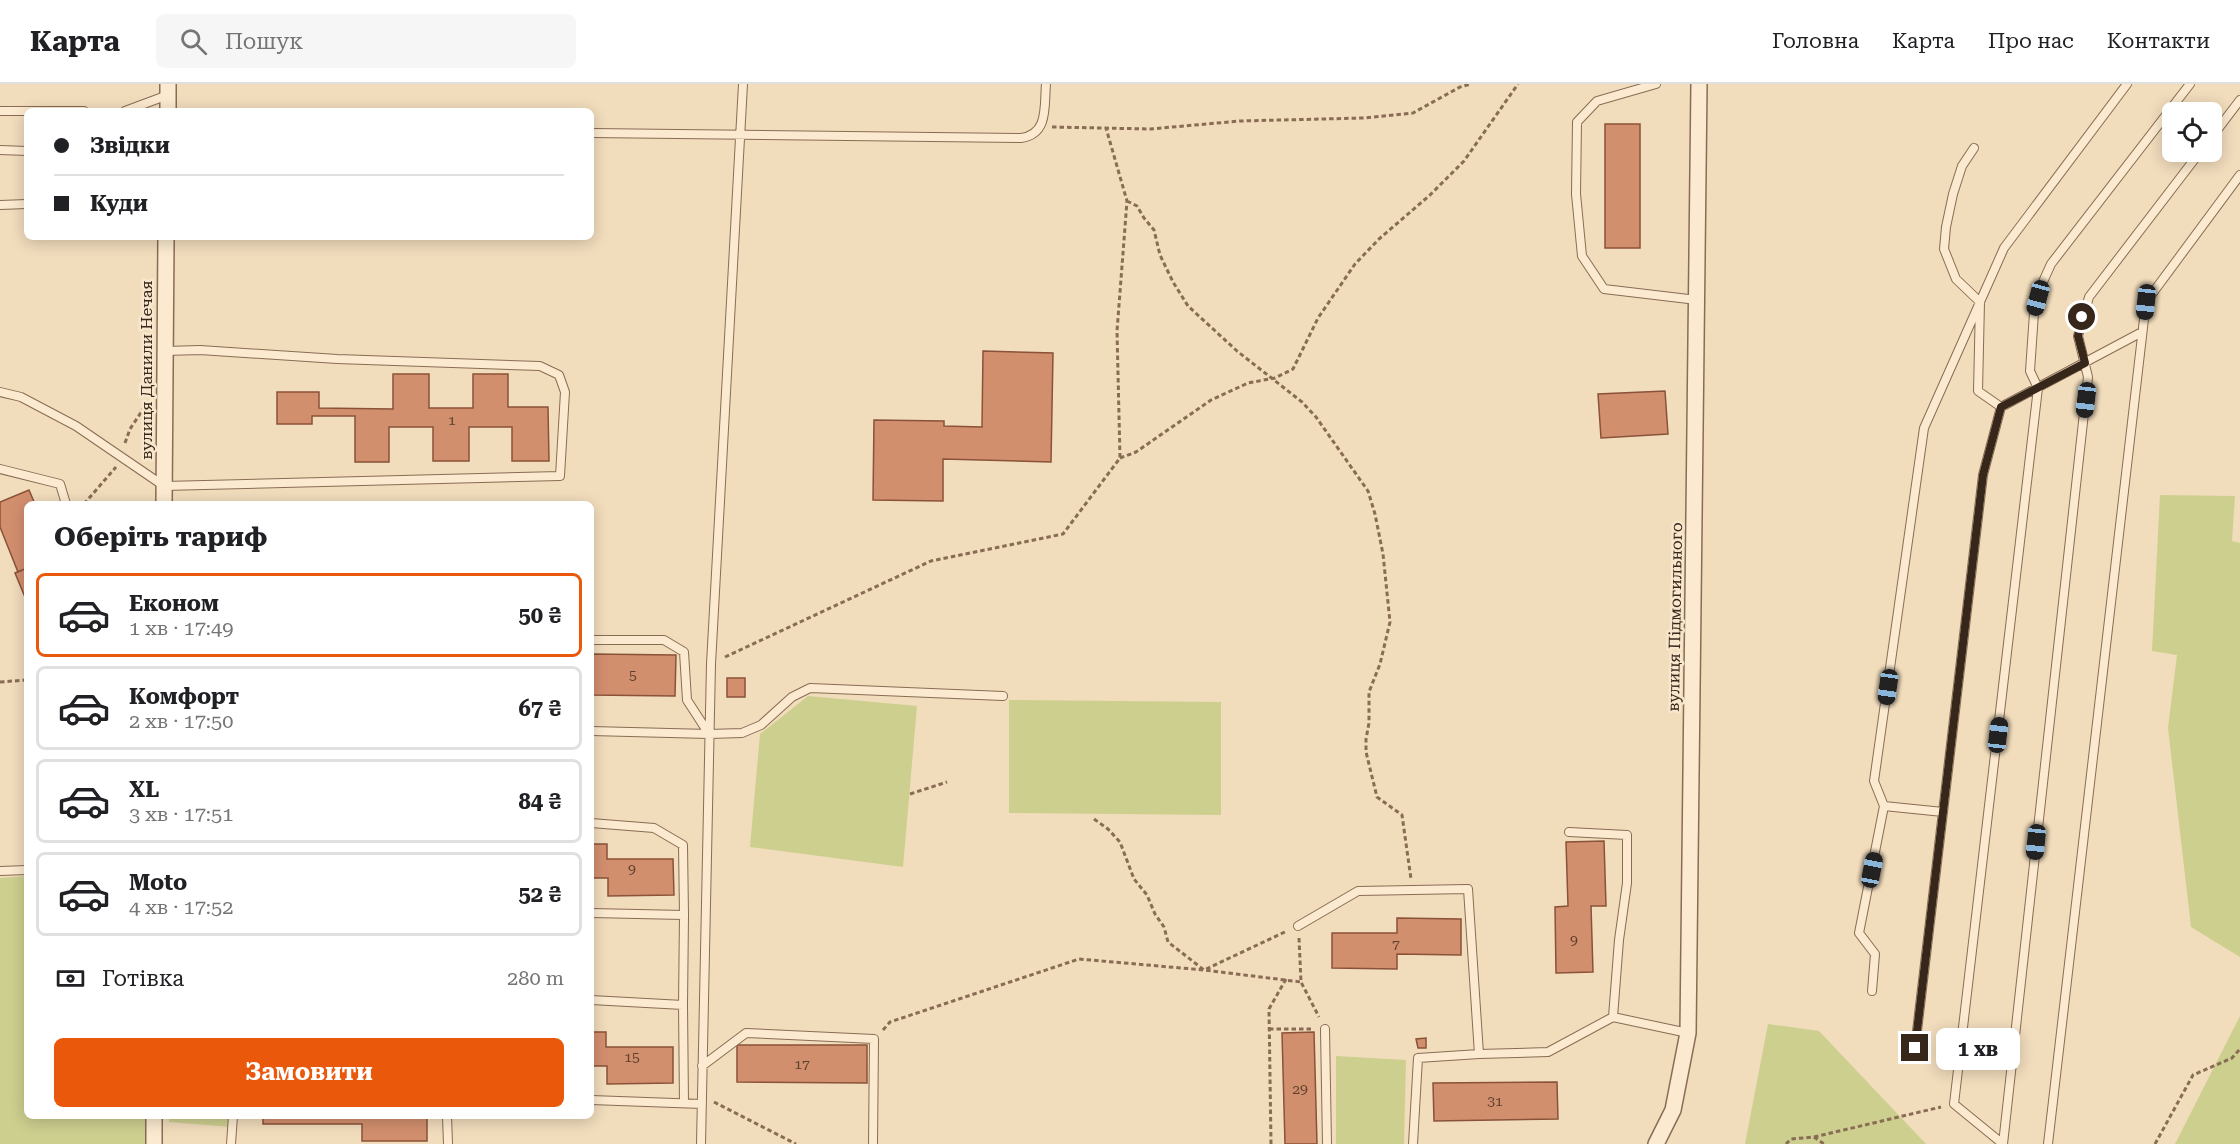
<!DOCTYPE html>
<html lang="uk">
<meta charset="utf-8">
<style>
:root{--surface:#fff;--page:#f6f6f6;--text:#202124;--muted:#757577;--line:#e0e0e0;--accent:#ea580c}
body{margin:0;font-family:"Roboto Serif",serif;background:var(--page);color:var(--text);height:100vh;display:flex;flex-direction:column;font-size:22px;white-space:nowrap}
*{box-sizing:border-box;margin:0}
p{font-size:20px;color:var(--muted)}
.icon{flex:none;width:33px;height:33px;fill:none;stroke:currentColor;stroke-width:2;stroke-linecap:round;stroke-linejoin:round}
.map{position:relative;flex:1;overflow:hidden}
.panel{position:absolute;left:24px;top:417px;width:570px;height:618px;display:flex;flex-direction:column;background:var(--surface);border-radius:9px;box-shadow:0 3px 15px #0003}
.panel>*{flex:none}
.banner{position:absolute;left:24px;top:24px;width:570px;height:132px;border-radius:9px;box-shadow:0 3px 15px #0003;display:grid;align-content:center;height:132px;padding:0 30px;background:var(--surface)}
.buttons{position:absolute;left:2162px;top:18px;display:grid;gap:12px}
.buttons a{display:grid;place-items:center;width:60px;height:60px;border-radius:9px;background:var(--surface);box-shadow:0 3px 15px #0003;font-size:30px}
.end{position:absolute;width:27px;height:27px;margin:-14px;border:8px solid #37261a;background:#fff;box-shadow:0 0 0 3px #fff}
.from{border-radius:50%}
.bubble{position:absolute;height:42px;border-radius:9px;background:var(--surface);box-shadow:0 3px 15px #0003;font-size:20px;font-weight:700;line-height:42px;text-align:center}
.car{position:absolute;width:18px;height:36px;margin:-18px -9px;border-radius:8px;box-shadow:0 0 4px 2px #0007;background:linear-gradient(#222 24%,#8ab4d8 0 40%,#222 0 76%,#8ab4d8 0 86%,#222 0)}
.banner b{display:flex;align-items:center;gap:21px;height:57px;font-size:22px}
.banner b+b{border-top:2px solid var(--line)}
.banner i{width:15px;height:15px;background:var(--text)}
ul{padding:0;list-style:none}
li{display:flex;align-items:center;gap:18px;height:84px;margin:0 12px 9px;padding:0 18px;border:3px solid var(--line);border-radius:9px}
li div{flex:1}
li b{display:block;font-size:22px}
li em{font-style:normal;font-weight:700}
li.current{border-color:var(--accent)}
li>.icon{width:54px;height:54px;stroke-width:1.5}
h2{padding:0 30px;font-size:27px;line-height:72px}
.pay{display:flex;align-items:center;gap:15px;height:66px;padding:0 30px;font-size:22px}
.pay p{margin-inline-start:auto}
.button{display:flex;gap:12px;margin-top:auto;padding:12px 30px}
.button a{flex:1;height:69px;border-radius:9px;background:var(--accent);color:#fff;font-size:24px;font-weight:700;line-height:69px;text-align:center}
header{display:flex;align-items:center;gap:36px;box-sizing:border-box;height:84px;padding:0 30px;background:var(--surface);border-bottom:2px solid var(--line)}
header strong{font-size:28px}
nav{display:flex;gap:33px;margin-inline-start:auto;font-size:21px}
.search{width:420px;height:54px;background:var(--page);display:flex;align-items:center;gap:15px;box-sizing:border-box;padding:0 21px;border-radius:9px;color:var(--muted);font-size:22px}
.map>svg:first-child{display:block}
.green{fill:#cdcf8f}
.building{fill:#d28f6e;stroke:#8a5238;stroke-width:1.5}
.lines{fill:none;stroke-linecap:round;stroke-linejoin:round}
.lane-casing{stroke:#896c54;stroke-width:10}
.street-casing{stroke:#896c54;stroke-width:18}
.path{stroke:#896c54;stroke-width:3;stroke-dasharray:4.5 3;stroke-linecap:butt}
.lane{stroke:#fbeacf;stroke-width:8}
.street{stroke:#fbeacf;stroke-width:15}
.route{stroke:#37261a;stroke-width:8}
.labels{text-anchor:middle;dominant-baseline:central;stroke-width:5;stroke-linejoin:round;paint-order:stroke}
.number-label{font-size:14px;fill:#5e402f}
.street-label{font-size:16px;fill:#37261a;stroke:#f8e7cc}
</style>
<header>
<strong>Карта</strong>
<div class="search"><svg class="icon" aria-label="search" viewBox="0 0 24 24"><circle cx="10" cy="10" r="6"/><path d="M15 15l6 6"/></svg>Пошук</div>
<nav><a>Головна</a><a>Карта</a><a>Про нас</a><a>Контакти</a></nav>
</header>
<div class="map">
<svg width="2240" height="1060" viewBox="0 0 2240 1060">
<rect width="100%" height="100%" fill="#f1dcbc"/>
<!-- green -->
<path class="green" d="M2160 411 2235 412 2232 457 2240 459V873L2191 843 2168 644 2177 571 2152 567Z
M808 612 917 622 903 783 750 763 760 650Z
M1009 616 1221 618V731L1009 729Z
M27 792V1032H146V1060H0V794Z
M2240 932V1060H2175Z
M1768 940 1819 947 1926 1060H1745Z
M1336 972 1406 976 1404 1060H1336Z
M169 1032H232L231 1043 169 1038Z"/>
<!-- building -->
<path class="building" d="M1605 40H1640V164H1605Z
M983 267 1053 269 1051 378 943 375V417L873 416 874 336 944 337V342L982 343Z
M393 290H429V324H473V290H508V323H548L549 377H512V343H469V377H433V343H389V378H355V332H312V340H277V308H319V324L393 325Z
M1665 307 1668 350 1601 354 1598 310Z
M29 406 35 420H27V484L18 488 0 443V418Z
M27 484V518L15 489Z
M591 570 676 571 675 612 591 611Z
M727 594H745V613H727Z
M1604 757 1606 822H1591L1593 888 1556 889 1555 823 1568 822 1566 758Z
M591 760H607V775H673L674 811 608 812V794H591Z
M1397 834 1461 835V871L1397 870V885L1332 884V849H1397Z
M591 948H606V963H673V999L607 1000V982H591Z
M1314 948 1317 1060H1285L1282 949Z
M1426 954V964H1418L1416 955Z
M737 961H867V999L737 998Z
M1557 998 1558 1035 1434 1037 1433 999Z
M263 1032H427V1057H362V1040H263Z"/>
<g class="lines">
<!-- lane casing -->
<g class="lane-casing">
<path id="lane" d="M1656 0 1597 17 1577 38 1576 110 1582 172 1604 205 1697 216
M0 27H84
M125 27 168 11
M591 49 1021 54C1049 50 1044 22 1046 0
M2211 54 2240 16
M0 66 27 67
M0 121 27 120
M0 308 21 313 76 342 164 402 560 392 565 308 559 291 540 282 337 275 200 266 165 267
M2001 323 1978 307 1980 218 2004 164 2127 0
M0 385 60 400 66 420
M591 556H664L684 568 687 616 709 650 742 649 761 641 792 613 810 604 1003 612
M591 647 709 650
M1884 722 1874 697 1924 344 1980 218 1956 195 1944 165 1946 143 1953 110 1962 82 1974 64
M591 739 654 744 683 761 684 831
M1569 748 1627 751V799L1619 856 1613 933
M0 787 27 786
M591 829 684 831 683 921
M1298 842 1358 807 1468 805 1479 970 1548 968 1613 933 1688 949
M1872 907 1875 870 1859 849 1884 722 1943 728
M591 916 683 921 684 1019
M1325 945 1327 1060
M1915 964 1983 391 2001 323 2142 248
M702 982 746 949 874 955 873 1060
M591 1016 702 1020
M447 1032 448 1060
M231 1060 233 1032
M701 1060 711 580 743 0
M1413 1060 1418 974 1479 970
M2003 1060 1954 1020 2038 304 2030 287 2034 229 2042 200 2051 180 2190 0
M2003 1060 2088 293 2078 252 2089 213 2200 68
M2048 1060 2146 218 2240 91"/>
</g>
<!-- street casing -->
<g class="street-casing">
<path id="street" d="M168 27V0
M164 420 166 153
M154 1060V1032
M1656 1060 1673 1026 1688 949 1699 0"/>
</g>
<!-- path -->
<path class="path" d="M1052 43 1150 45 1240 37 1364 34 1413 29 1460 3 1471 0
M1127 117 1137 122 1144 134 1154 146 1160 171 1173 198 1188 222 1237 267 1302 318 1316 333 1368 407 1375 430 1383 470 1390 538 1380 580 1369 608V639L1366 655V668L1377 713 1402 731 1411 795
M125 359 130 345 148 318
M1120 374 1136 368 1211 316 1248 299 1275 294 1293 285 1318 234 1355 180 1379 155 1430 111 1464 77 1518 0
M84 420 116 383
M725 573 931 477 1063 450 1120 374 1117 247 1127 117 1106 44
M0 598 27 596
M910 710 947 698
M1094 735 1108 745 1120 758 1134 795 1147 811 1155 830 1164 843 1168 858 1204 886 1287 847
M1299 854 1301 898 1319 933
M1269 945H1313
M883 946 890 938 1079 875 1204 886 1301 898
M714 1018 796 1060
M1814 1053 1941 1023
M1271 1060 1269 925 1286 895
M1786 1060 1791 1055 1814 1053 1824 1060
M2155 1060 2193 991 2232 974 2240 965"/>
<!-- lane -->
<use href="#lane" class="lane"/>
<!-- street -->
<use href="#street" class="street"/>
</g>
<g class="lines">
<!-- route -->
<path class="route" d="M1915 964 1983 391 2001 323 2085 279 2078 252 2082 233"/>
</g>
<g class="labels">
<!-- number labels -->
<g class="number-label">
<text x="452" y="336">1</text>
<text x="633" y="591">5</text>
<text x="632" y="785">9</text>
<text x="1574" y="856">9</text>
<text x="1396" y="860">7</text>
<text x="632" y="973">15</text>
<text x="802" y="980">17</text>
<text x="1300" y="1005">29</text>
<text x="1495" y="1017">31</text>
</g>
<!-- street labels -->
<g class="street-label">
<text transform="translate(146 286) rotate(-90)">вулиця Данили Нечая</text>
<text transform="translate(1675 533) rotate(-89)">вулиця Підмогильного</text>
</g>
</g>
</svg>
<div class="buttons">
<a><svg class="icon" aria-label="locate" viewBox="0 0 24 24"><circle cx="12" cy="12" r="6"/><path d="M12 2v4M12 18v4M2 12h4M18 12h4"/></svg></a>
</div>
<i class="end from" style="left:2082px;top:233px"></i>
<i class="end" style="left:1915px;top:964px"></i>
<div class="bubble" style="left:1936px;top:944px;width:84px">1 хв</div>
<i class="car" style="left:2038px;top:214px;rotate:195deg"></i>
<i class="car" style="left:2146px;top:218px;rotate:186deg"></i>
<i class="car" style="left:2086px;top:316px;rotate:187deg"></i>
<i class="car" style="left:1888px;top:603px;rotate:188deg"></i>
<i class="car" style="left:1998px;top:651px;rotate:7deg"></i>
<i class="car" style="left:2036px;top:758px;rotate:186deg"></i>
<i class="car" style="left:1872px;top:786px;rotate:11deg"></i>
<div class="banner">
<b><i class="from"></i>Звідки</b>
<b><i></i>Куди</b>
</div>
<section class="panel">
<h2>Оберіть тариф</h2>
<ul>
<li class="current"><svg class="icon" aria-label="car" viewBox="0 0 24 24"><path d="M5 17H2v-5l4-1 3-4h7l3 4 3 1v5h-3M9 17h6M6 11h13"/><circle cx="7" cy="17" r="2"/><circle cx="17" cy="17" r="2"/></svg><div><b>Економ</b><p>1 хв · 17:49</p></div><em>50 ₴</em></li>
<li><svg class="icon" aria-label="car" viewBox="0 0 24 24"><path d="M5 17H2v-5l4-1 3-4h7l3 4 3 1v5h-3M9 17h6M6 11h13"/><circle cx="7" cy="17" r="2"/><circle cx="17" cy="17" r="2"/></svg><div><b>Комфорт</b><p>2 хв · 17:50</p></div><em>67 ₴</em></li>
<li><svg class="icon" aria-label="car" viewBox="0 0 24 24"><path d="M5 17H2v-5l4-1 3-4h7l3 4 3 1v5h-3M9 17h6M6 11h13"/><circle cx="7" cy="17" r="2"/><circle cx="17" cy="17" r="2"/></svg><div><b>XL</b><p>3 хв · 17:51</p></div><em>84 ₴</em></li>
<li><svg class="icon" aria-label="car" viewBox="0 0 24 24"><path d="M5 17H2v-5l4-1 3-4h7l3 4 3 1v5h-3M9 17h6M6 11h13"/><circle cx="7" cy="17" r="2"/><circle cx="17" cy="17" r="2"/></svg><div><b>Moto</b><p>4 хв · 17:52</p></div><em>52 ₴</em></li>
</ul>
<div class="pay"><svg class="icon" aria-label="cash" viewBox="0 0 24 24"><path d="M3 7h18v10H3z"/><circle cx="12" cy="12" r="2"/></svg>Готівка<p>280 m</p></div>
<div class="button"><a>Замовити</a></div>
</section>
</div>
